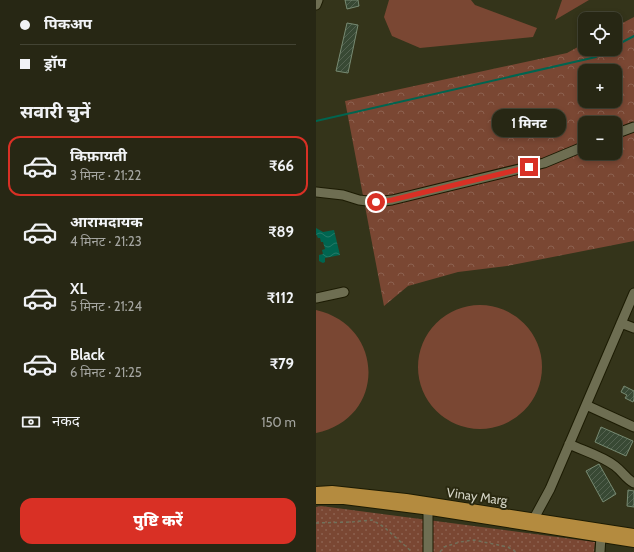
<!DOCTYPE html>
<html lang="hi">
<meta charset="utf-8">
<style>
:root{--surface:#272714;--page:#2f2f1d;--text:#f1f3f6;--muted:#a4a5a0;--line:#434434;--accent:#d93025}
body{margin:0;font-family:Cabin,"Noto Sans Devanagari",sans-serif;background:var(--page);color:var(--text);height:100vh;display:flex;flex-direction:column;font-size:15px;white-space:nowrap}
*{box-sizing:border-box;margin:0}
p{font-size:13px;color:var(--muted)}
.icon{flex:none;width:22px;height:22px;fill:none;stroke:currentColor;stroke-width:2;stroke-linecap:round;stroke-linejoin:round}
.map{position:relative;flex:1;overflow:hidden}
.side{display:flex;flex-direction:column;background:var(--surface);width:316px}
.side>*{flex:none}
.guide{display:grid;align-content:center;height:88px;padding:0 20px;background:var(--surface)}
.controls{position:absolute;left:262px;top:12px;display:grid;gap:8px}
.controls a{display:grid;place-items:center;width:44px;height:44px;border-radius:8px;background:var(--surface);box-shadow:0 2px 6px #0003,0 0 0 1px var(--line);font-size:20px}
.end{position:absolute;width:18px;height:18px;margin:-9px;border:5px solid #d93025;background:#fff;box-shadow:0 0 0 2px #fff}
.from{border-radius:50%}
.bubble{position:absolute;height:28px;border-radius:12px;background:var(--surface);box-shadow:0 2px 6px #0003,0 0 0 1px var(--line);font-size:13px;font-weight:800;line-height:28px;text-align:center}
.guide b{display:flex;align-items:center;gap:14px;height:38px;font-size:15px}
.guide b+b{border-top:1px solid var(--line)}
.guide i{width:10px;height:10px;background:var(--text)}
ul{padding:0;list-style:none}
li{display:flex;align-items:center;gap:12px;height:60px;margin:0 8px 6px;padding:0 12px;border:2px solid transparent;border-radius:12px}
li div{flex:1}
li b{display:block;font-size:15px}
li em{font-style:normal;font-weight:800}
li.active{border-color:var(--accent)}
li>.icon{width:36px;height:36px;stroke-width:1.5}
h2{padding:0 20px;font-size:18px;line-height:48px}
.pay{display:flex;align-items:center;gap:10px;height:44px;padding:0 20px;font-size:15px}
.pay p{margin-inline-start:auto}
.action{display:flex;gap:8px;margin-top:auto;padding:8px 20px}
.action a{flex:1;height:46px;border-radius:12px;background:var(--accent);color:#fff;font-size:16px;font-weight:800;line-height:46px;text-align:center}
main{display:flex;flex:1;min-height:0}
.map>svg:first-child{display:block}
.grass{fill:#7a4733}
.forest{fill:url(#forest-crowns);fill-rule:evenodd}
.park{fill:url(#park-dots)}
.water{fill:url(#water-waves)}
.lines{fill:none;stroke-linecap:round;stroke-linejoin:round}
.stream{stroke:#006550;stroke-width:2}
.building{fill:url(#building-hatch);stroke:#778a72}
.minor-casing{stroke:#1c1b03;stroke-width:11}
.major-casing{stroke:#1c1b03;stroke-width:12}
.path{stroke:#71715b;stroke-width:1.5;stroke-dasharray:3 3;stroke-linecap:butt}
.minor{stroke:#6e6e52;stroke-width:9}
.major{stroke:#b48b3f;stroke-width:10}
.route{stroke:#d93025;stroke-width:5}
.labels{text-anchor:middle;dominant-baseline:central;stroke-width:4;stroke-linejoin:round;paint-order:stroke}
.street-label{font-size:13px;fill:#d3d3c4;stroke:#2a2910}
</style>
<main>
<section class="side">
<div class="guide">
<b><i class="from"></i>पिकअप</b>
<b><i></i>ड्रॉप</b>
</div>
<h2>सवारी चुनें</h2>
<ul>
<li class="active"><svg class="icon" aria-label="car" viewBox="0 0 24 24"><path d="M5 17H2v-5l4-1 3-4h7l3 4 3 1v5h-3M9 17h6M6 11h13"/><circle cx="7" cy="17" r="2"/><circle cx="17" cy="17" r="2"/></svg><div><b>किफ़ायती</b><p>3 मिनट · 21:22</p></div><em>₹66</em></li>
<li><svg class="icon" aria-label="car" viewBox="0 0 24 24"><path d="M5 17H2v-5l4-1 3-4h7l3 4 3 1v5h-3M9 17h6M6 11h13"/><circle cx="7" cy="17" r="2"/><circle cx="17" cy="17" r="2"/></svg><div><b>आरामदायक</b><p>4 मिनट · 21:23</p></div><em>₹89</em></li>
<li><svg class="icon" aria-label="car" viewBox="0 0 24 24"><path d="M5 17H2v-5l4-1 3-4h7l3 4 3 1v5h-3M9 17h6M6 11h13"/><circle cx="7" cy="17" r="2"/><circle cx="17" cy="17" r="2"/></svg><div><b>XL</b><p>5 मिनट · 21:24</p></div><em>₹112</em></li>
<li><svg class="icon" aria-label="car" viewBox="0 0 24 24"><path d="M5 17H2v-5l4-1 3-4h7l3 4 3 1v5h-3M9 17h6M6 11h13"/><circle cx="7" cy="17" r="2"/><circle cx="17" cy="17" r="2"/></svg><div><b>Black</b><p>6 मिनट · 21:25</p></div><em>₹79</em></li>
</ul>
<div class="pay"><svg class="icon" aria-label="cash" viewBox="0 0 24 24"><path d="M3 7h18v10H3z"/><circle cx="12" cy="12" r="2"/></svg>नकद<p>150 m</p></div>
<div class="action"><a>पुष्टि करें</a></div>
</section>
<div class="map">
<svg width="318" height="552" viewBox="0 0 318 552">
<defs>
<pattern id="forest-crowns" width="20" height="18" patternUnits="userSpaceOnUse"><rect width="20" height="18" fill="#7a4733"/><path d="M2 6a3 3 0 1 1 6 0M12 15a3 3 0 1 1 6 0" fill="none" stroke="#8c614f"/></pattern>
<pattern id="park-dots" width="8" height="8" patternUnits="userSpaceOnUse"><rect width="8" height="8" fill="#7a4733"/><path d="M2 2h.1M6 6h.1" fill="none" stroke="#8c614f" stroke-width="1.8" stroke-linecap="round"/></pattern>
<pattern id="water-waves" width="16" height="10" patternUnits="userSpaceOnUse"><rect width="16" height="10" fill="#006550"/><path d="M0 5q4-4 8 0t8 0" fill="none" stroke="#247a68"/></pattern>
<pattern id="building-hatch" width="6" height="6" patternUnits="userSpaceOnUse"><rect width="6" height="6" fill="#384934"/><path d="M-1 1l2-2M0 6l6-6M5 7l2-2" fill="none" stroke="#546250"/></pattern>
</defs>
<rect width="100%" height="100%" fill="#34341a"/>
<!-- grass -->
<path class="grass" d="M73 0H155L159 5 221 28 217 37 104 48 76 36 68 17Z
M246 0H273L239 20Z
M102 367a62 62 0 1 1 124 0a62 62 0 1 1-124 0Z
M0 310C70 326 70 419 0 433Z"/>
<!-- forest -->
<path class="forest" d="M318 17V241L191 266 142 272 92 286 68 306 29 101 251 53 269 43V49H299V27ZM269 71H299V101H269ZM269 123H299V153H269Z"/>
<!-- park -->
<path class="park" d="M5 506 279 542 278 552H0V507Z"/>
<!-- water -->
<path class="water" d="M0 228 7 232 18 230 24 255 9 258V262L7 263 3 261V255L7 254 6 250 9 249 7 242H5L4 238H2L0 234Z"/>
<g class="lines">
<!-- stream -->
<path class="stream" d="M299 46 318 36
M0 121 280 57 294 49"/>
</g>
<!-- building -->
<path class="building" d="M29 0H42L43 6 31 9Z
M31 23 42 25 32 73 20 71Z
M308 386 318 391V399L317 402 309 398 311 395 305 392Z
M285 427 317 441 310 456 279 442Z
M283 464 300 494 287 502 270 471Z
M312 490 318 491V507L311 506Z"/>
<g class="lines">
<!-- minor casing -->
<g class="minor-casing">
<path id="minor" d="M0 5 2 0
M299 134 318 127
M0 192 27 195 43 200 60 202 76 200 228 163 269 146
M0 298 28 292
M305 323 318 328
M270 405 318 427
M253 444C268 451 286 456 299 466 307 472 310 479 318 483
M215 524 234 489 318 293
M112 552V510
M284 552 285 536"/>
</g>
<!-- major casing -->
<g class="major-casing">
<path id="major" d="M0 492 16 491 90 499 318 534
M0 499H28L115 510 318 542"/>
</g>
<!-- path -->
<path class="path" d="M0 523 35 522 56 520 68 527 96 552
M124 552 128 547 144 542 158 540 192 547 200 552"/>
<!-- minor -->
<use href="#minor" class="minor"/>
<!-- major -->
<use href="#major" class="major"/>
</g>
<g class="lines">
<!-- route -->
<path class="route" d="M60 202 76 200 213 167"/>
</g>
<g class="labels">
<!-- street labels -->
<g class="street-label">
<text transform="translate(161 496) rotate(8)">Vinay Marg</text>
</g>
</g>
</svg>
<div class="controls">
<a><svg class="icon" aria-label="locate" viewBox="0 0 24 24"><circle cx="12" cy="12" r="6"/><path d="M12 2v4M12 18v4M2 12h4M18 12h4"/></svg></a>
<a>+</a>
<a>−</a>
</div>
<i class="end from" style="left:60px;top:202px"></i>
<i class="end" style="left:213px;top:167px"></i>
<div class="bubble" style="left:176px;top:109px;width:74px">1 मिनट</div>
</div>
</main>
